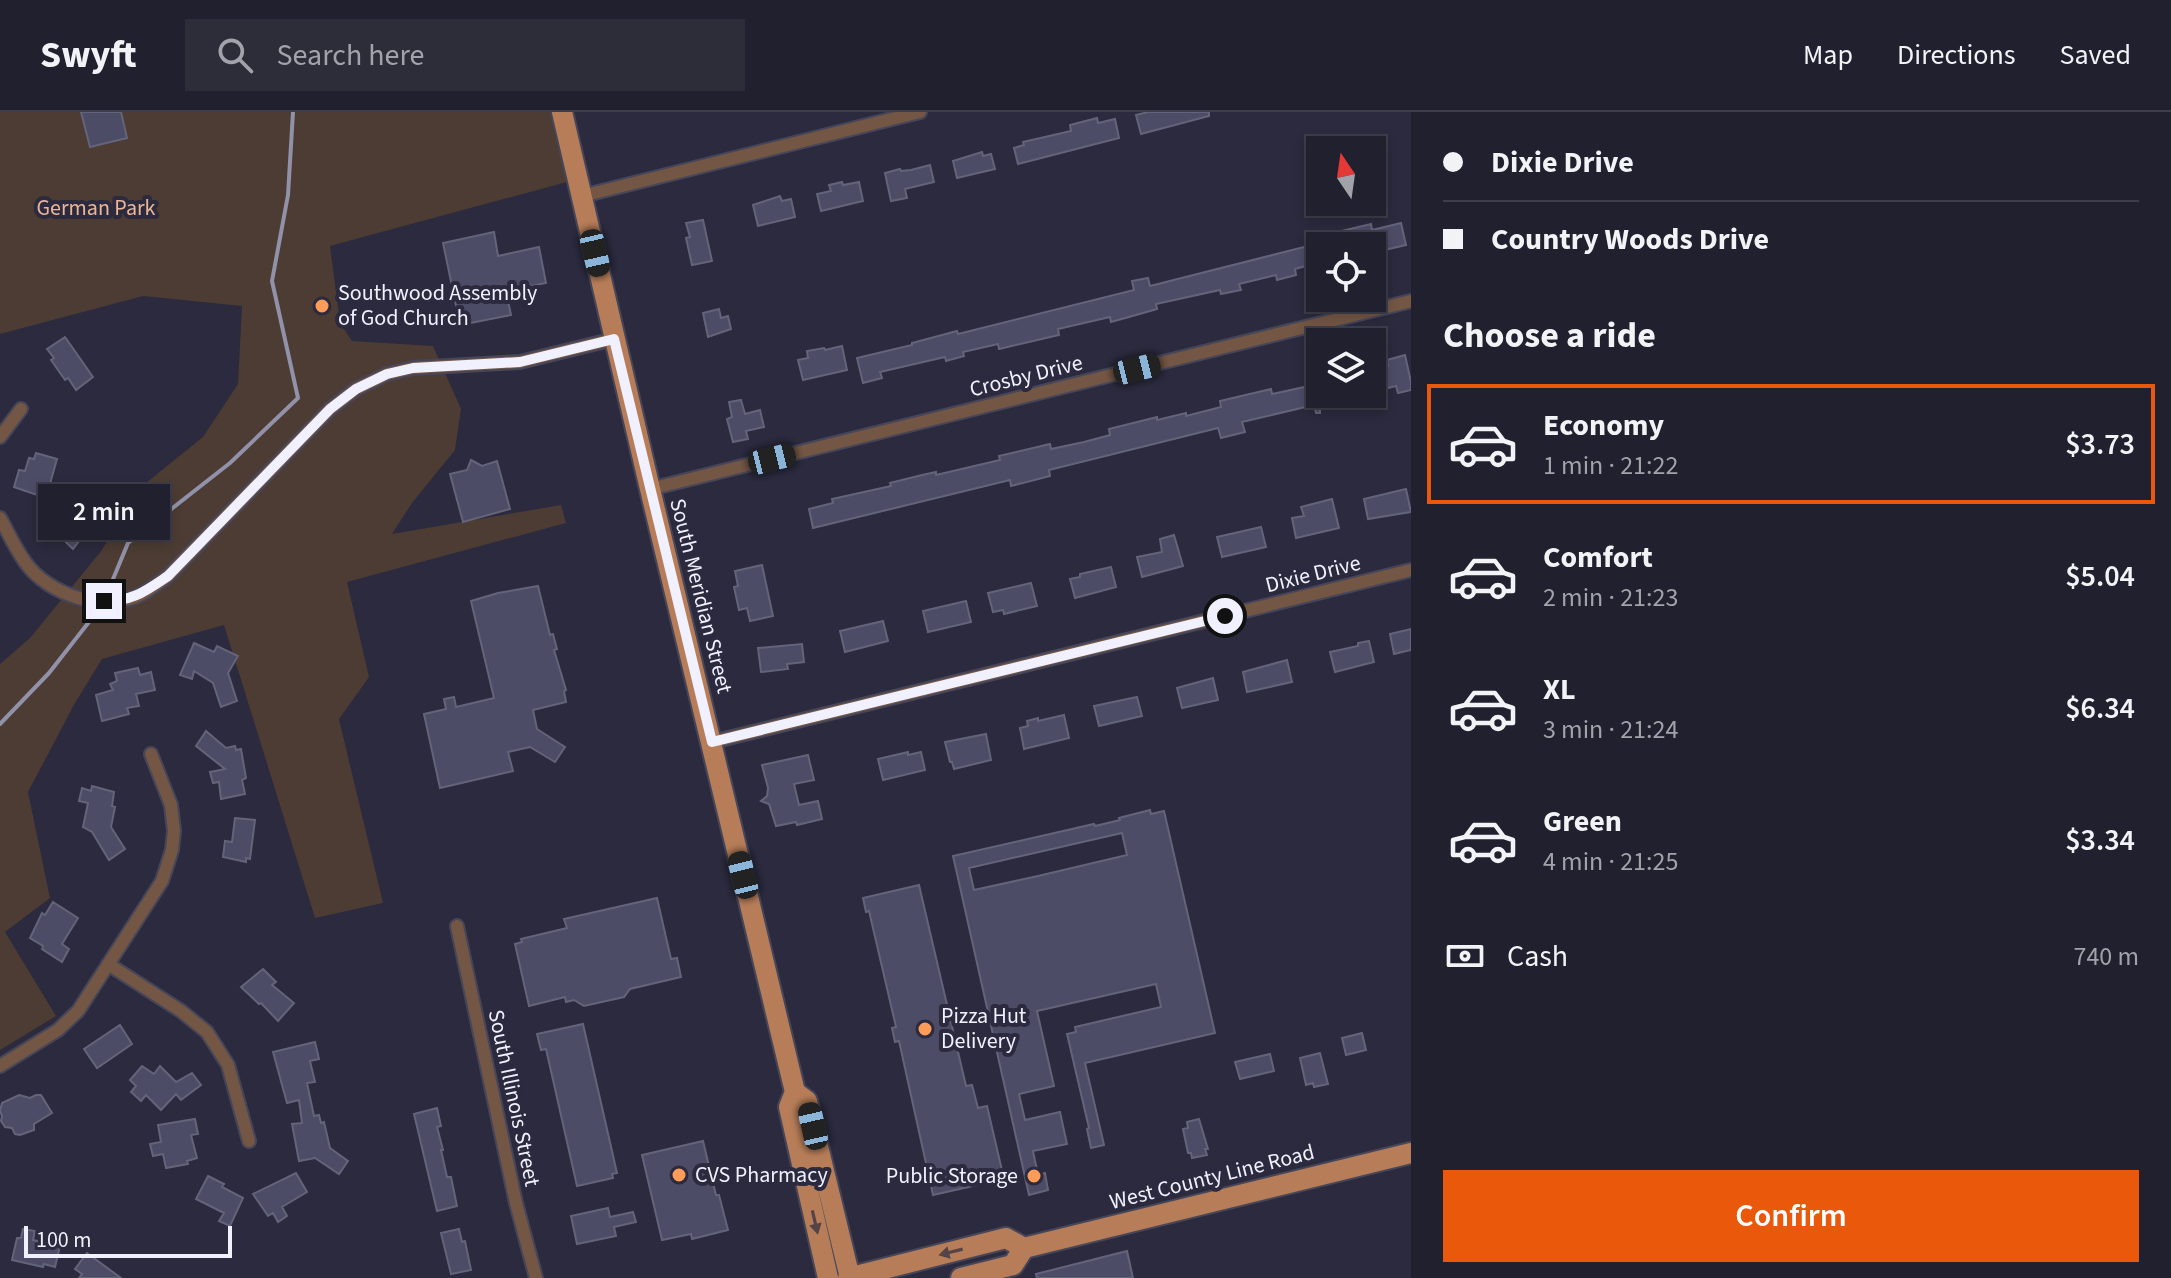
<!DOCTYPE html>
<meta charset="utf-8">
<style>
:root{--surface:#20202e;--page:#2d2d3a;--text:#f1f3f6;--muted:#a2a3aa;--line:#3d3e4a;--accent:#ea580c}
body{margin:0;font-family:"Source Sans 3",sans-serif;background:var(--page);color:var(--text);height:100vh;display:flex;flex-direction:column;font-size:30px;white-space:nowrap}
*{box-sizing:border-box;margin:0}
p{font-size:26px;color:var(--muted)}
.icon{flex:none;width:44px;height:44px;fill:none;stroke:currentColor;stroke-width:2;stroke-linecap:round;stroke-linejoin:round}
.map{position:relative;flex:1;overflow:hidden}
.side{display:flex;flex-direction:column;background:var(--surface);width:760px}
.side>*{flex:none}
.banner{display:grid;align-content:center;height:176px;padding:0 32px;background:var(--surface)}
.needle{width:52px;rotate:347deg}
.controls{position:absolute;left:1306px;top:24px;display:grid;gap:16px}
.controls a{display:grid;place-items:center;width:80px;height:80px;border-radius:0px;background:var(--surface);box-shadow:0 4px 12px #0003,0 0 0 2px var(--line);font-size:40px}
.scale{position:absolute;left:24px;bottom:20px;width:208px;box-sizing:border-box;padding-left:8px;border:4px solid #f0f0fe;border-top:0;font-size:22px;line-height:28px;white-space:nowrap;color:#f0f0fe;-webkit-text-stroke:6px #2b2a3e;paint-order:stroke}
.end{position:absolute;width:36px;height:36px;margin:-18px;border:10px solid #f0f0fe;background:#111;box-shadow:0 0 0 4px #111}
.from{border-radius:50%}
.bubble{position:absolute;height:56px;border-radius:0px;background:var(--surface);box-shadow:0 4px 12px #0003,0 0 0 2px var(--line);font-size:26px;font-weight:600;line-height:56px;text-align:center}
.car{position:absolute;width:24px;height:48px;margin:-24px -12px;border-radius:10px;box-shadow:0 0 6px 2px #0007;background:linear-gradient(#222 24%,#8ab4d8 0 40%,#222 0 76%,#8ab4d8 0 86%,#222 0)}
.banner b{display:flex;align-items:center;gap:28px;height:76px;font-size:30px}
.banner b+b{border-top:2px solid var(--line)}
.banner i{width:20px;height:20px;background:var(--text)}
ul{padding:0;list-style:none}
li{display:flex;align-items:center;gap:24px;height:120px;margin:0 16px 12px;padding:0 16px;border:4px solid transparent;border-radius:0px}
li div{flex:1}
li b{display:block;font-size:30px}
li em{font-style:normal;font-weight:600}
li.active{border-color:var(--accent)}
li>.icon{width:72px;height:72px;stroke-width:1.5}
h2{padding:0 32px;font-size:36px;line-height:96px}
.pay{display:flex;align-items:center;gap:20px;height:88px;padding:0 32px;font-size:30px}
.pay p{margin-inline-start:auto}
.primary-button{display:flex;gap:16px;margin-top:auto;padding:16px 32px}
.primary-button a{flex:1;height:92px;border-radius:0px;background:var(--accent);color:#fff;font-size:32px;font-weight:600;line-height:92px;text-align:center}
header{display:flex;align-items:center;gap:48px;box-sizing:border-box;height:112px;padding:0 40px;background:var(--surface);border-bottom:2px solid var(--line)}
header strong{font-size:38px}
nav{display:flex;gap:44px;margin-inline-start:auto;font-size:28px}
.search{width:560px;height:72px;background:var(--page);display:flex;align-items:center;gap:20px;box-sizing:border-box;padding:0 28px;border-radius:0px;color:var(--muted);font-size:30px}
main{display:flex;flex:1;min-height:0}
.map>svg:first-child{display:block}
.green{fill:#4c3c33}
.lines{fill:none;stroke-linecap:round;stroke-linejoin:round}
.stream{stroke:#9191a9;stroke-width:4}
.building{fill:#4d4c67;stroke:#63637a;stroke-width:2;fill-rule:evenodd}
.street-casing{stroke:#474659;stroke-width:16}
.primary-casing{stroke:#474659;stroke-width:24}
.street{stroke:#735644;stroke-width:12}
.primary{stroke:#b77d58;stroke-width:20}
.oneway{fill:#554346}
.route{stroke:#f0f0fe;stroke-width:10}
.poi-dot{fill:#fe9c58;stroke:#2b2a3e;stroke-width:3}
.labels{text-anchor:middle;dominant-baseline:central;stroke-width:8;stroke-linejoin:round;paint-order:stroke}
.park-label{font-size:22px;fill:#eab696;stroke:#2b2a3e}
.poi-label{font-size:22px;fill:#f0f0fe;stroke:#2b2a3e;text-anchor:start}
.street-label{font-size:22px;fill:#f0f0fe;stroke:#2b2a3e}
</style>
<header>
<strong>Swyft</strong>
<div class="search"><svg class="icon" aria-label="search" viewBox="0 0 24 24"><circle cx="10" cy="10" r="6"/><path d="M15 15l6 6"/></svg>Search here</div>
<nav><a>Map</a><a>Directions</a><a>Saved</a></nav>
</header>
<main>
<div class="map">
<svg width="1411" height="1166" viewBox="0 0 1411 1166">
<rect width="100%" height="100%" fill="#2b2a3e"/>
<!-- green -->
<path class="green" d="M0 0H562L578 67 330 134 340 211 352 229 433 234 461 297 455 338 412 391 392 422 561 393 566 411 347 470 369 565 339 607 383 791 315 806 224 513 102 547 75 591 28 680 50 786 5 820 56 904 0 938V552L30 526 102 438 136 379 203 325 238 272 242 194 143 184 0 222Z"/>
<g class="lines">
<!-- stream -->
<path class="stream" d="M111 472 128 431 230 351 298 286 272 169 288 83 293 0
M0 612 49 561 96 501"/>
</g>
<!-- building -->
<path class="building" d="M81 0H121L127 26 90 35Z
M1148 0H1209V4L1141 22 1136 3Z
M1097 6 1098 11 1115 7 1119 26 1018 52 1014 36 1024 33 1023 30 1071 19 1070 13Z
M982 40 983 44 991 42 995 57 957 66 953 49Z
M930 53 934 70 905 77 907 86 891 89 885 61 900 57 901 59 911 58Z
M842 70 843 73 859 70 863 89 821 99 817 82 831 79 829 73Z
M780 84 782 89 791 87 795 105 758 114 753 93Z
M703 108 712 149 692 153 686 126 690 125 686 111Z
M1401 111 1406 133 1372 141V134H1332L1329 122 1371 112 1372 118Z
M494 120 498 144 539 135 546 171 506 179 511 203 460 213 443 131Z
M1320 131V150L1295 157 1296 163 1277 168 1276 163 1239 172 1241 178 1221 182 1220 178 1156 192 1157 197 1129 205 1111 210 1110 205 1058 217 1059 223 999 237 998 232 963 240 964 244 946 249 945 245 880 260 882 266 863 271 857 246 912 233V231L957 219 958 222 1134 178 1132 169 1148 166 1150 174Z
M719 197 721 206 728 204 731 217 708 225 703 201Z
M65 225 93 265 76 278 68 266 65 268 51 248 54 246 47 237Z
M842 234 847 258 803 268 798 248 808 246 807 239 824 236 825 238Z
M1405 243 1411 270V278L1398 281 1396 274 1372 280V258L1388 254 1387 248Z
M1320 268V301H1316L1314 293 1242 310 1245 320 1221 326 1218 316 1049 358 1050 364 1011 374 1010 368 813 416 809 397 833 391 832 387 891 374 890 371 922 363 936 360V363L1000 348 999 344 1050 332 1051 337 1084 330 1110 323 1109 317 1157 305V308L1186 301V304L1221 295 1220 289 1271 277 1272 282 1309 274 1308 271Z
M741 288 745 302 760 298 764 315 746 319 748 327 733 330 727 307 732 305 729 290Z
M36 341 57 347 46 386 14 375 19 358 25 359 29 346 34 347Z
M471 348 482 354 497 349 510 397 463 410 450 362 467 358Z
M1406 377 1411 400 1368 407 1364 387Z
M1332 387 1339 416 1296 426 1292 406 1304 404 1301 395Z
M61 390 85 407 81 412 85 414 80 422 83 424 73 437 52 417 58 409 50 402Z
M1261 415 1266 435 1222 445 1217 425Z
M1174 423 1183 454 1142 465 1137 445 1162 440 1160 427Z
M762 453 773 504 750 509 747 496 739 498 734 475 738 474 735 459Z
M1111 455 1116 475 1075 486 1070 467 1080 465V462Z
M1031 471 1037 494 1004 502 1003 498 993 500 988 481Z
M538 474 550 523 553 522 557 537 554 538 566 578 564 579 566 590 533 598 537 617 565 635 555 650 530 635 508 640 513 659 440 676 424 602 446 597 444 587 454 585 456 595 494 586 471 489 498 481Z
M966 489 971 510 928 520 923 499Z
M883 509 888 529 845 540 840 519Z
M1411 517V538L1394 542 1390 522Z
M1369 529 1374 550 1335 560 1330 540 1358 534V531Z
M194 531 214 540 217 534 238 544 228 561 237 589 221 595 213 571 194 559 192 567 180 563Z
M802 532 804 550 787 552 788 557 761 560 758 536Z
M1287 548 1292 570 1247 580 1243 560Z
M138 556 140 563 151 560 155 578 136 582 139 594 127 596 129 602 102 609 96 583 113 578 110 572 117 569 115 561Z
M1213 566 1218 588 1182 596 1177 576Z
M1137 585 1142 604 1099 614 1094 594Z
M1064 603 1069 626 1024 637 1020 616 1028 614 1027 609 1038 606V609Z
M206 619 226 636 235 634 236 638 241 637 246 666 242 668 245 682 221 687 219 670 213 671 210 660 225 657 196 634Z
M986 622 991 648 954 657 952 650H950L945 630Z
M908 640V643L921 640 925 658 883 668 878 647Z
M808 643 814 668 794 672 799 693 818 689 822 707 797 713 796 710 776 714 769 692 761 689 767 684 768 676 762 653Z
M92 674 114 680 112 694 115 695 111 715 125 737 109 748 92 720 83 715 88 691 79 689 82 676 91 679Z
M1150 698 1151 702 1164 699 1215 921 1085 951 1104 1033 1091 1036 1087 1017 1089 1016 1067 922 1076 920 1075 915 1161 895 1156 872 1037 899 1054 974 1019 982 1025 1008 1060 1000 1067 1032 1033 1039 1038 1063 1045 1061 1048 1078 1029 1083 953 744 1094 712 1095 714 1120 708 1119 706ZM1122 721 1127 743 1038 764 974 778 969 756Z
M235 706 255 708 250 747 246 746V750L223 745 225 729 232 730Z
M919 773 966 974 972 973 978 996 987 994 1004 1067 933 1083 899 929 895 930 892 916 896 915 869 799 866 800 863 786Z
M657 786 671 847 677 846 681 865 630 877 624 885 584 894 574 888 566 890 565 885 529 894 515 832 522 830 521 827 567 816 564 807Z
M53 790 78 806 62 832 69 837 62 850 42 837 43 834 30 826 42 801 45 803Z
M263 857 276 870 272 873 294 891 278 909 261 891 259 892 241 875Z
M583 912 617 1061 612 1062 613 1066 577 1074 546 937 541 938 537 922Z
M120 913 132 932 97 956 84 937Z
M1362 921 1366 938 1346 943 1342 926Z
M315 930 319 947 310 949 315 970 307 971 314 1004 319 1003 321 1011 324 1010 330 1036 348 1049 339 1062 315 1046 299 1049 292 1012 302 1011 299 988 287 991 273 940Z
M1320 941 1328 972 1314 975 1313 971 1306 973 1300 946Z
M1270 942 1274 959 1240 967 1235 950Z
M142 954 154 962 160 954 176 970 192 961 201 973 181 988 176 982 161 998 146 983 141 989 131 980 136 974 130 968Z
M19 983 30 986 36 983H41L52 1001 34 1012V1018L20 1023 15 1022 12 1016 5 1015 1 1009 2 1004 0 999 2 991Z
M437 996 441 1014 437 1015 443 1038H441L447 1065H451L457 1094 437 1099 414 1002Z
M195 1007 198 1022 191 1023 197 1046 187 1049 188 1052 166 1056 163 1042 153 1044 150 1032 161 1030 158 1013Z
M1199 1007 1208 1037H1205L1207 1043 1192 1046 1191 1041H1188L1183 1017 1188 1016 1187 1010Z
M703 1029 716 1083H719L728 1118 692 1127 691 1122 662 1128 642 1043Z
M296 1061 307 1080 282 1095 287 1104 278 1110 273 1101 268 1104 253 1082Z
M208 1064 224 1072 222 1075 243 1086 230 1114 219 1109 224 1101 196 1087Z
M608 1096 610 1105 633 1100 636 1110 614 1115 616 1124 577 1132 571 1104Z
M23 1117 35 1119 33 1128 60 1134 55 1155 44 1152 43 1155 12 1148 17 1126H21Z
M459 1117 462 1130 465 1129 471 1158 451 1162 441 1121Z
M1127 1139 1133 1166H1037L1036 1162Z
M87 1141 121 1166H79L82 1162 75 1157Z"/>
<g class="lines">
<!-- street casing -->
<g class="street-casing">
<path id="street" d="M582 84 920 0
M0 325 21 297
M650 377 1411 189
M0 406C8 420 15 436 25 450 48 483 105 502 142 482 151 477 160 470 168 464L330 297 356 277 387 262 413 256 520 250 614 227
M712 630 1411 458
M457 814 516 1091 536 1166
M108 852 181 899 207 920 228 953 249 1029
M0 954 58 918 78 899 162 769 172 738 174 719 171 693 151 642"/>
</g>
<!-- primary casing -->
<g class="primary-casing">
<path id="primary" d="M562 0 650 377 795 980 789 995 828 1166
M795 980 807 989 850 1166
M848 1166 1006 1126 1024 1136
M961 1166 1013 1153 1024 1136 1411 1041"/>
</g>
<!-- street -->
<use href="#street" class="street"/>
<!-- primary -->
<use href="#primary" class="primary"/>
</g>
<!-- one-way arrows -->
<defs><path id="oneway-solid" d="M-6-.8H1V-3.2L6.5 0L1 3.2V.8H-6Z" transform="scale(2)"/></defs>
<g class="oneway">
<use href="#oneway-solid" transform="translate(815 1110) rotate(77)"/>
<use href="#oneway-solid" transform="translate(951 1140) rotate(166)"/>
</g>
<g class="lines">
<!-- route -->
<path class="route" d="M104 489C133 489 144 480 168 464L330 297 356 277 387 262 413 256 520 250 614 227 712 630 1225 504"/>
</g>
<!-- markers -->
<g class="poi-dot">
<circle cx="322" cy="194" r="8"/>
<circle cx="925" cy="917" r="8"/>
<circle cx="679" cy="1063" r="8"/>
<circle cx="1034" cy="1064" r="8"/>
</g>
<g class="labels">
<!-- park labels -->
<g class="park-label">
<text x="96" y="96">German Park</text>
</g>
<!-- poi labels -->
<g class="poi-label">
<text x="338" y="181">Southwood Assembly<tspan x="338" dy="25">of God Church</tspan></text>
<text x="941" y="904">Pizza Hut<tspan x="941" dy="25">Delivery</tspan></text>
<text x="695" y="1063">CVS Pharmacy</text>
<text x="1018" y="1064" text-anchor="end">Public Storage</text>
</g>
<!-- street labels -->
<g class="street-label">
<text transform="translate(1026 264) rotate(-14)">Crosby Drive</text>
<text transform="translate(1313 462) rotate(-14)">Dixie Drive</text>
<text transform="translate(701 484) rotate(76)">South Meridian Street</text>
<text transform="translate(514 986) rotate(78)">South Illinois Street</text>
<text transform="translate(1212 1065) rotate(-14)">West County Line Road</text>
</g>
</g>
</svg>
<div class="controls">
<a><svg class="needle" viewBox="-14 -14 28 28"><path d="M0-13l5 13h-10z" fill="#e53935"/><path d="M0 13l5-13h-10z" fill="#a2a3aa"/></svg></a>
<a><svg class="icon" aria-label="locate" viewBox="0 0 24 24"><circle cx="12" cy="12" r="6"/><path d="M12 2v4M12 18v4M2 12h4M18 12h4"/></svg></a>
<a><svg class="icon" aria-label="layers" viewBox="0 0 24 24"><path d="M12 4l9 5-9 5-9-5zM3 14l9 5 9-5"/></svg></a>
</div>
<div class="scale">100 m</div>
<i class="end from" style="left:1225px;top:504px"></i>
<i class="end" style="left:104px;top:489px"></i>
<div class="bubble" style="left:38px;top:372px;width:132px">2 min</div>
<i class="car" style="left:595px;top:141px;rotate:167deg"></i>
<i class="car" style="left:1137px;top:257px;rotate:76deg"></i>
<i class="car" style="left:772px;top:347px;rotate:76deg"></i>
<i class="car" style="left:743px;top:763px;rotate:346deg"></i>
<i class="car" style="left:813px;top:1014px;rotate:347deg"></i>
</div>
<section class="side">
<div class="banner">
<b><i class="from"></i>Dixie Drive</b>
<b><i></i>Country Woods Drive</b>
</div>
<h2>Choose a ride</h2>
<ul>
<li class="active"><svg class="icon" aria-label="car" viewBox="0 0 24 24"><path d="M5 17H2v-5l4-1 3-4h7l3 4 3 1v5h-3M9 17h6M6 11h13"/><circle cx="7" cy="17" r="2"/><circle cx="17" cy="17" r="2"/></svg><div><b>Economy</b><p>1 min · 21:22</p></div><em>$3.73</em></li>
<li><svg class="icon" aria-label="car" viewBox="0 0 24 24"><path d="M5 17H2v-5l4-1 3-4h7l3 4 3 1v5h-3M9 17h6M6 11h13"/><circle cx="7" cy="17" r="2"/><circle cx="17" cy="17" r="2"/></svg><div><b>Comfort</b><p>2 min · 21:23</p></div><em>$5.04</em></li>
<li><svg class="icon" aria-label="car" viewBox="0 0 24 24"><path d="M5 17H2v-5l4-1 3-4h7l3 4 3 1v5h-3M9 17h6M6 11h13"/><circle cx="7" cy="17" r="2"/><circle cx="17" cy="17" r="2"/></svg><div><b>XL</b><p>3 min · 21:24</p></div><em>$6.34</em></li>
<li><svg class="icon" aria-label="car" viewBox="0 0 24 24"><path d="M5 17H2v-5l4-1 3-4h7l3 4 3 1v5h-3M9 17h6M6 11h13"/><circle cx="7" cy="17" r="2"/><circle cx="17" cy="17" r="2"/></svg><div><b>Green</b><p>4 min · 21:25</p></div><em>$3.34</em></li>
</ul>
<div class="pay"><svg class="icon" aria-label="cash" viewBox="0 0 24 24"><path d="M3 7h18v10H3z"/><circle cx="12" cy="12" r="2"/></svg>Cash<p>740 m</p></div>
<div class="primary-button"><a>Confirm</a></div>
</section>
</main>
